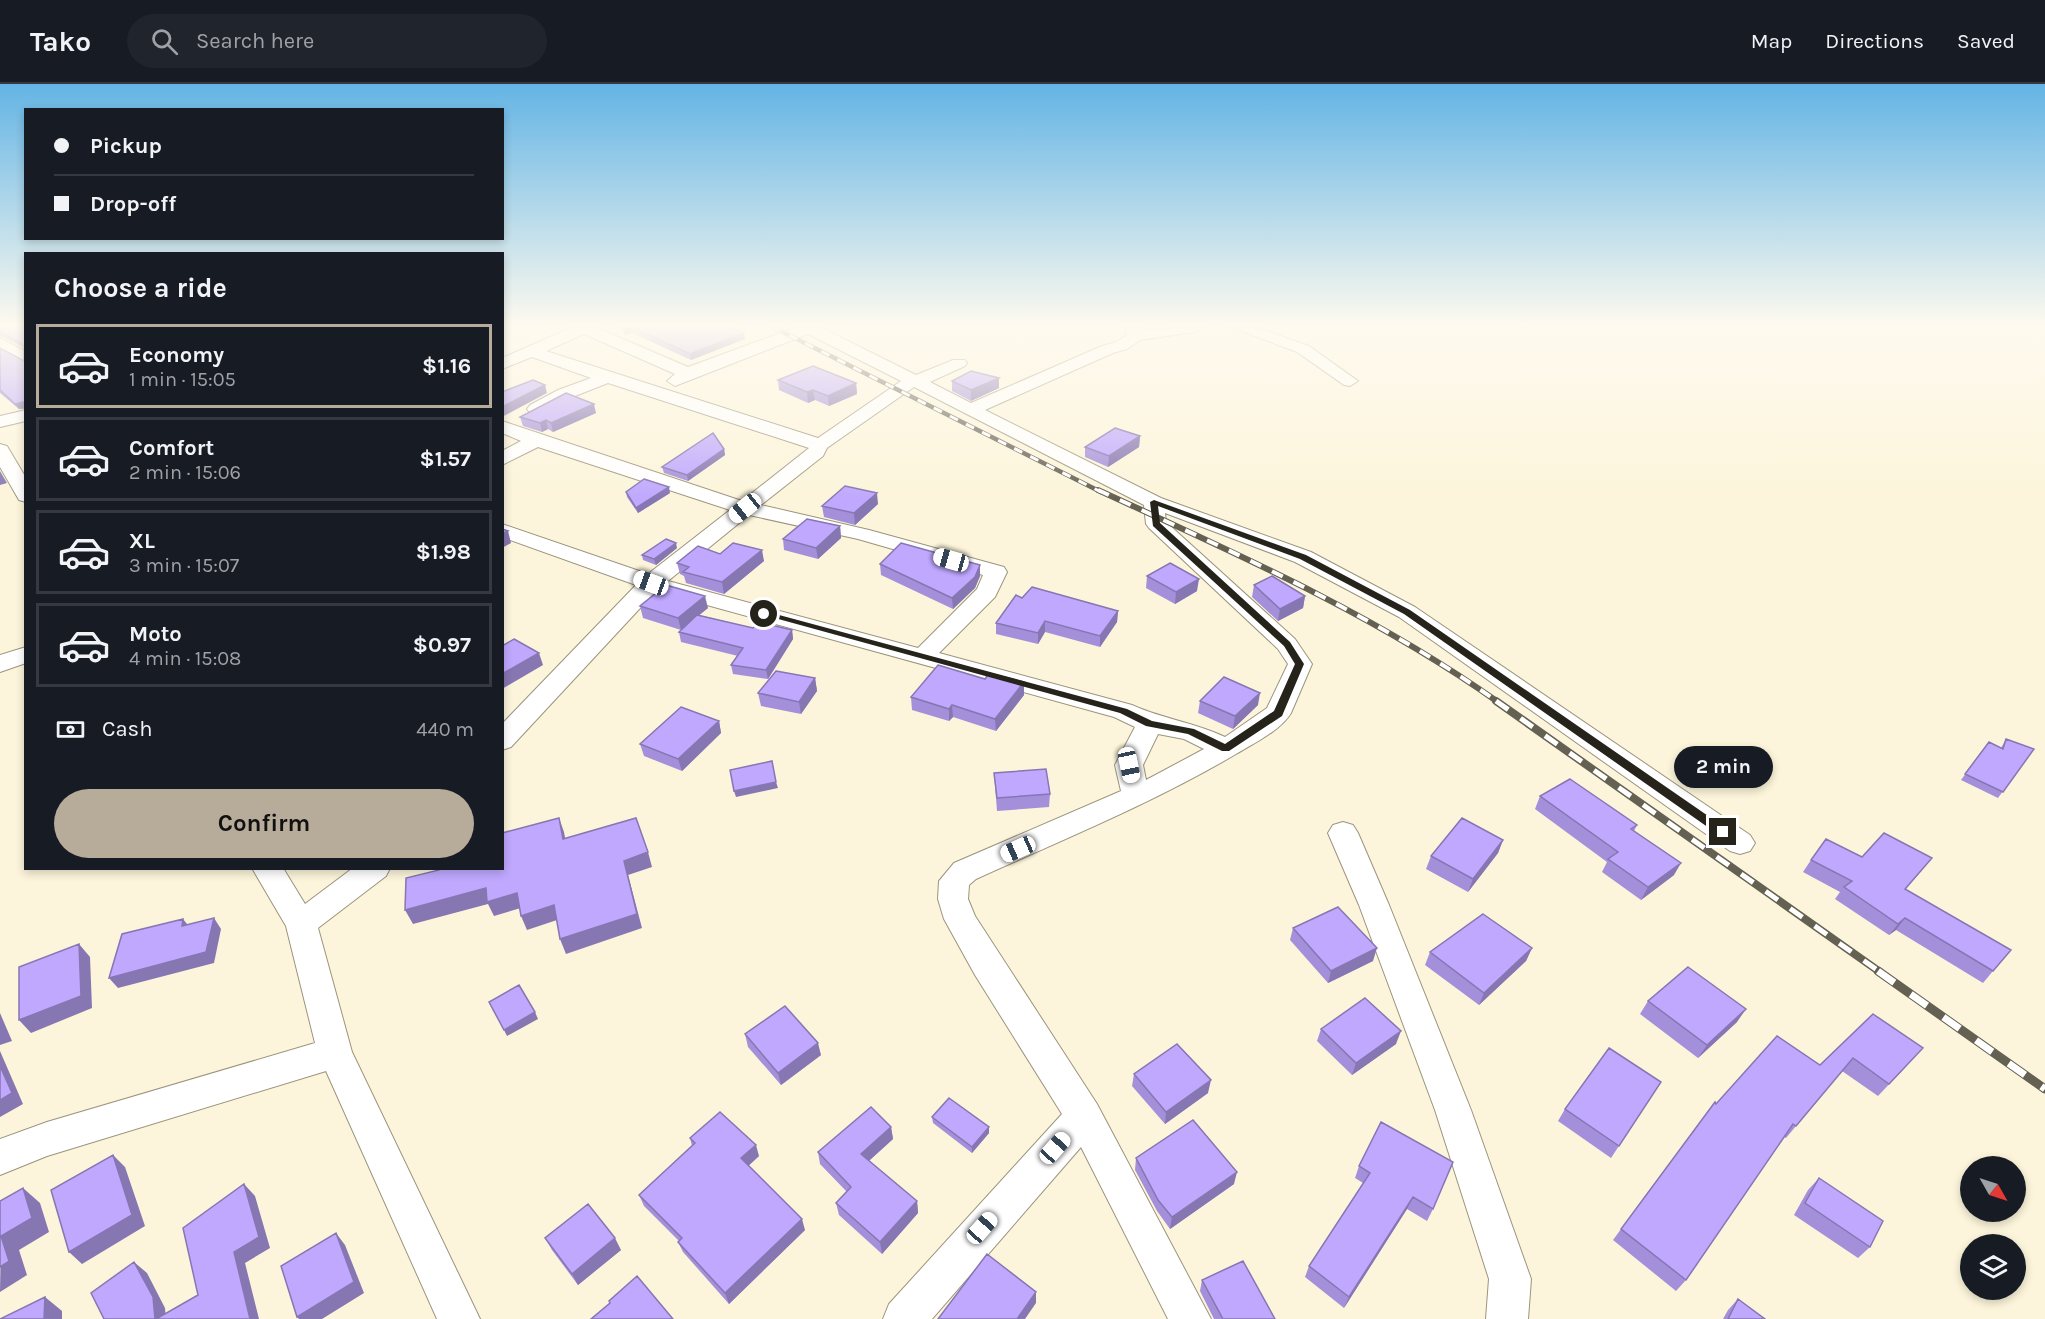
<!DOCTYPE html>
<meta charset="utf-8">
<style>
:root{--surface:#171b24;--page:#20242c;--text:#f1f3f6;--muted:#9ea1a6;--line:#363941;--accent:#b7ab99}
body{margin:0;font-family:Karla,sans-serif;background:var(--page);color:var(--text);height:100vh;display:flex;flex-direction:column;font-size:22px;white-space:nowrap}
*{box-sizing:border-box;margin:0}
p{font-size:20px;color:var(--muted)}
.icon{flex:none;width:33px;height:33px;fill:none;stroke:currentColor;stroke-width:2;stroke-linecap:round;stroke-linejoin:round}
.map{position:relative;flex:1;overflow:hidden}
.sheet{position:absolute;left:24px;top:168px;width:480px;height:618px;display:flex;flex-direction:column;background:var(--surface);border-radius:0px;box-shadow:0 3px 9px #0003}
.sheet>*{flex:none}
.top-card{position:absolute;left:24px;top:24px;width:480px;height:132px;border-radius:0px;box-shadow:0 3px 9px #0003;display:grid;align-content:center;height:132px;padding:0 30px;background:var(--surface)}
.needle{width:39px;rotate:129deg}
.tools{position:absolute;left:1960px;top:1072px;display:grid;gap:12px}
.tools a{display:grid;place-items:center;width:66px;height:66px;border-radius:50%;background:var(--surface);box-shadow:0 3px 9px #0003;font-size:30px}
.end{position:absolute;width:27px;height:27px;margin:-14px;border:8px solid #25231a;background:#fff;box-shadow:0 0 0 3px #fff}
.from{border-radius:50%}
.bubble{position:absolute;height:42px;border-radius:21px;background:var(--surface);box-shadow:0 3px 9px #0003;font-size:20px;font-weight:700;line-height:42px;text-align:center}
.car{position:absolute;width:18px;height:36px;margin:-18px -9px;border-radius:8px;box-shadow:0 0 4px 2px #0007;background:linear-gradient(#fff 24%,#345 0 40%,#fff 0 76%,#345 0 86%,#fff 0)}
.top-card b{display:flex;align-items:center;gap:21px;height:57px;font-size:22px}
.top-card b+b{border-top:2px solid var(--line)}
.top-card i{width:15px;height:15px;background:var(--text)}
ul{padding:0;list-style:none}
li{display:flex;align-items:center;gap:18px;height:84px;margin:0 12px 9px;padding:0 18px;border:3px solid var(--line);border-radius:0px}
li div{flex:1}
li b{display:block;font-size:22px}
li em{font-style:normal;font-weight:700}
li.on{border-color:var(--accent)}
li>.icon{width:54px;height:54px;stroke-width:1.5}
h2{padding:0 30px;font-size:27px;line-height:72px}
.pay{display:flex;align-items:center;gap:15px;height:66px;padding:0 30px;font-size:22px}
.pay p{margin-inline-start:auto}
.button{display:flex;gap:12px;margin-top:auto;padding:12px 30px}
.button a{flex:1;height:69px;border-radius:36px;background:var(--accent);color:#111;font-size:24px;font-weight:700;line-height:69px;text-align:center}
header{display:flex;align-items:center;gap:36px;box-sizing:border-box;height:84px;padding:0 30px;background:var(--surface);border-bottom:2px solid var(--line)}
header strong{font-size:28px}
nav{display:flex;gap:33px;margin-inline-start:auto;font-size:21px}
.search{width:420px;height:54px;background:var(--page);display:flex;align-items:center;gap:15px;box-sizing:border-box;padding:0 21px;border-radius:33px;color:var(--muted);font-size:22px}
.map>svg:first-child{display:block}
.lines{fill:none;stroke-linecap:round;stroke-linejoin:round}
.minor-casing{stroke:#9b947d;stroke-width:2}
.minor{fill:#fff;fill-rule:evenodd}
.rail-far3-casing{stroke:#646153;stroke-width:4.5}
.rail-far2-casing{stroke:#646153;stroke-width:6}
.rail-far1-casing{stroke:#646153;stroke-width:8}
.rail-casing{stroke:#646153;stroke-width:9}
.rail-far3{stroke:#fff;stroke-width:3;stroke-dasharray:9;stroke-linecap:butt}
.rail-far2{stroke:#fff;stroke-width:4;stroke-dasharray:12;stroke-linecap:butt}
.rail-far1{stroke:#fff;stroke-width:5;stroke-dasharray:15;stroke-linecap:butt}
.rail{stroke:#fff;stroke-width:7;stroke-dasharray:20;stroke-linecap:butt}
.wall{fill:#a490da}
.shaded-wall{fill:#8676b2}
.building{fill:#bfa8fe;stroke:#8676b2;stroke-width:1.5}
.route{fill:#25231a}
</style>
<header>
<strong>Tako</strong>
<div class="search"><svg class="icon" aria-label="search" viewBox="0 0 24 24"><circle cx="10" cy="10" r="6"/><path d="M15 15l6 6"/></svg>Search here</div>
<nav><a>Map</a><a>Directions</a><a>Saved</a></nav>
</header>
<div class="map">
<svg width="2045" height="1235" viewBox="0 0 2045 1235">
<rect width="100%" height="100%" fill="#fcf5db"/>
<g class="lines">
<!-- minor casing -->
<g class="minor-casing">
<path id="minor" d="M573 243H595L688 283 797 243H820L916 291 953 276H965L967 279 965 282 930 298 971 319 1102 262 1116 258 1127 251 1125 243H1141L1142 246 1203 243 1195 248 1140 256 1127 265 1113 269 985 326 1161 414 1311 468 1415 523 1750 751 1755 759 1750 767 1740 770 1730 767 1399 533 1295 478 1165 429 1166 438 1295 555 1312 580 1291 629C1280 647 1254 659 1236 670 1153 719 1064 755 976 795L969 801 968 815 975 832 1097 1020 1211 1235H1168L1081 1063 932 1235H883L889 1220 1062 1030 975 891 944 835 938 815 939 797 954 779 1121 707 1115 681 1135 643 1114 633 656 507 511 663 502 666V640L636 501 502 453V440L648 490 730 426 538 363 502 381V367L521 357 502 349V337L742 417 809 364 608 299 570 314 542 329H530L527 325 530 321 558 306 591 294 532 273 502 285V274ZM584 250 675 290 667 297 675 302 808 250 901 297 818 354 546 267ZM914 303 1144 421 1146 440 1149 444 1278 565 1288 580 1267 624 1225 653C1194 638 1162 635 1132 621L939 569 995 513 1007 488 1004 483 869 446 761 421 823 372 827 364ZM749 431 858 455 983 491 977 505 918 564 668 497ZM1158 650 1184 655 1204 665 1146 696 1143 681Z
M1231 243H1255L1309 262 1358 297 1350 302 1344 301 1297 268Z
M0 254 26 268V281L0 266Z
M26 326V337L0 343V332Z
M0 360 7 362 26 394V418L19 416 0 383Z
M26 563V579L0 588V571Z
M1343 738 1353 741 1358 749 1389 821 1471 1026 1531 1195 1528 1235H1486L1489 1195 1435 1026 1359 821 1328 749 1333 741Z
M252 784H283L305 820 353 784H390L386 792 318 844 352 968 480 1235H437L326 987 47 1072 0 1091V1055L47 1038 315 959 286 842Z"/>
</g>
<!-- minor -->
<use href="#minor" class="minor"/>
<!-- rail-far3 casing -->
<g class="rail-far3-casing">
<path id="rail-far3" d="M773 243 1101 408"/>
</g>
<!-- rail-far2 casing -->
<g class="rail-far2-casing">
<path id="rail-far2" d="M1098 406C1235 469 1374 530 1498 618"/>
</g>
<!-- rail-far1 casing -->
<g class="rail-far1-casing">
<path id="rail-far1" d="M1496 617 1880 888"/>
</g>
<!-- rail casing -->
<g class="rail-casing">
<path id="rail" d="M1878 887 2045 1005"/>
</g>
<!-- rail-far3 -->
<use href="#rail-far3" class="rail-far3"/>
<!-- rail-far2 -->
<use href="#rail-far2" class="rail-far2"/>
<!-- rail-far1 -->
<use href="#rail-far1" class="rail-far1"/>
<!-- rail -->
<use href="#rail" class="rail"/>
</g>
<!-- wall -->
<path class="wall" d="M0 243H26V329L24 325H19L0 309V264L24 277V264L1 252 0 253Z
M622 243H732L745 255 691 276 632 249 625 251Z
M778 296 856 299 857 310 829 322 815 316 808 319 779 306Z
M952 297 999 304 971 317 952 307Z
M596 329 553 348 548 345 542 348 523 342 520 333Z
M1140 352 1139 363 1108 383 1085 373V363Z
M724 365 725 371 688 397 664 389 662 383Z
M626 408 670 409 638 429 627 413Z
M878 420 855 441 824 433 822 422Z
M840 442 841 454 818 475 784 466 783 455Z
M677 464 656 481 643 476 642 471Z
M720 470 764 477 724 510 686 499 684 492 680 490 677 479Z
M880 480 980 481V492L975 504 953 525 881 491Z
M1147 492 1197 507 1175 520 1146 504Z
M1254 501 1305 512 1303 524 1278 537 1252 513Z
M1022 514 1118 527 1117 538 1100 563 1045 548 1038 560 996 550V539Z
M640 522 708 524 699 531 753 544 792 546 793 555 768 595 733 590 731 581 738 572 681 558 679 548 686 542 681 546 643 534Z
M815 594 817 607 801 630 761 622 758 609Z
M1024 611 996 647 953 633 949 637 912 626 911 613Z
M1200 617 1258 621 1233 645 1198 629Z
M719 637 721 649 682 687 644 672 640 660Z
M2006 655 2034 665 1998 714 1961 696 1989 658 2001 664Z
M994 689 1050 710 1049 723 997 727Z
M1540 712 1637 741 1634 747 1674 791 1641 816 1602 788 1607 778 1535 725Z
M1503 756 1498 769 1468 808 1426 785 1431 772Z
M1862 773 1922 786 1906 805 1993 887 1983 899 1896 846 1889 851 1835 815 1840 808 1803 788 1811 776Z
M1293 844 1373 877 1328 899 1290 856Z
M1532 864 1526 877 1479 921 1425 881 1430 868Z
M1648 917 1737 938 1698 974 1640 930Z
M1873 930 1912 976 1878 1012 1842 987 1786 1054 1784 1053 1686 1196 1676 1207 1613 1156 1715 1018 1716 1020 1820 981Z
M1321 945 1396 960 1352 991 1317 957Z
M745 950 821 971 781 1001 748 963Z
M1134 990 1208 1009 1165 1040 1132 1002Z
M1661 998 1611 1074 1558 1037 1565 1025Z
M932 1033 989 1043V1049L972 1069 933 1039Z
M891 1043 893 1055 869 1077 917 1117 918 1129 882 1170 839 1131 836 1119 847 1108 820 1080 818 1068Z
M690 1054 759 1072 748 1082 805 1146 729 1220 683 1168 678 1158 679 1157 644 1122 639 1111 692 1062Z
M1136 1074 1234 1100 1170 1145 1157 1127 1135 1086Z
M1359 1082 1433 1125 1427 1137 1407 1125 1344 1224 1305 1193 1309 1182 1363 1099 1355 1094Z
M1819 1094 1870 1163 1858 1174 1794 1131 1808 1106Z
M545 1154 621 1166 578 1201 552 1166Z
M1202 1196 1275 1235H1214L1200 1207Z
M1738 1215 1765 1235H1723L1728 1226Z"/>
<!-- shaded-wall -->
<path class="shaded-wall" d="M629 243H631L632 249 625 251 624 245Z
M744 249 745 255 691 276 690 270Z
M999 294V304L971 317V306Z
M856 299 857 310 829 322 828 312Z
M545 301 547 309 502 333V323Z
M813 306 815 316 808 319 807 308Z
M24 318 26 324 19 325 15 320Z
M594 320 596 329 553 348 551 339Z
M546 336 548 345 542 348 540 339Z
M1140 352 1139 363 1108 383 1109 372Z
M724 365 725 371 688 397 687 391Z
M0 387 7 399 0 401Z
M669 403 670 409 638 429 636 424Z
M877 409 878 420 855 441 854 429Z
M840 442 841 454 818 475 816 464Z
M508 447 511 459 502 464V450Z
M676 459 677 464 656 481 654 475Z
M762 466 764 477 724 510 722 498Z
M980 481V492L975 504 953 525 952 514Z
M1199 495 1197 507 1175 520 1176 508Z
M705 512 708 524 681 546 678 534Z
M1305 512 1303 524 1278 537 1280 525Z
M1118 527 1117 538 1100 563V552Z
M1045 537V548L1038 560V549Z
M792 546 793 555 768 595 766 586Z
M539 569 543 581 502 605V590Z
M815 594 817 607 801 630 799 618Z
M1024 598V611L996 647 995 635Z
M1260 609 1258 621 1233 645 1235 632Z
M952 621 953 633 949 637V625Z
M719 637 721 649 682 687 678 675Z
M776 698 778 704 736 713 734 707Z
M559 734 564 748 568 770 563 755Z
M1503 756 1498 769 1468 808 1473 795Z
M648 768 652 783 628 791 642 844 566 870 560 855 624 777Z
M1681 779 1674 791 1641 816 1648 803Z
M486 804 517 809 524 823 494 832 488 820 413 840 405 826Z
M554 821 560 835 527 846 521 832Z
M214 834 221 845 214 879 118 904 109 894Z
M1905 834 1896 846 1889 851 1898 840Z
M183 835 191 845 182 842Z
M79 860 90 873 92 924 31 949 19 936Z
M1377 864 1373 877 1328 899 1331 887Z
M1532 864 1526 877 1479 921 1484 909Z
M1746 925 1737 938 1698 974 1707 961Z
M535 928 538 935 507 952 504 946Z
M0 929 12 957 0 961Z
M1401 947 1396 960 1352 991 1356 979Z
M818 959 821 971 781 1001 778 989Z
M0 967 23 1020 0 1033Z
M1211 996 1208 1009 1165 1040 1166 1028Z
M891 1043 893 1055 863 1082 861 1070Z
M989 1043V1049L972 1069V1063Z
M756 1061 759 1072 745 1085 741 1074Z
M113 1071 125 1083 145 1142 82 1180 69 1168Z
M1237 1088 1234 1100 1170 1145 1172 1133Z
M244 1100 255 1112 270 1164 245 1179 259 1235H250L234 1168Z
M23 1104 40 1119 49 1148 19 1166 27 1191 0 1208 1 1152Z
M1413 1113 1407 1125 1344 1224 1349 1213Z
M917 1117 918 1129 882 1170 880 1158Z
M802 1135 805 1146 729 1220 725 1209Z
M336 1149 345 1161 364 1209 322 1235H299L297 1233Z
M615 1154 621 1166 578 1201 572 1190Z
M134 1178 147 1189 165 1224 166 1235H155Z
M1036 1208V1219L1025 1235H1017Z
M45 1213 62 1227V1235H44Z"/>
<!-- building -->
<path class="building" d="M0 243H26V329L24 318 15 320 0 306V264L24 277V261L0 248Z
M632 243H732L744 249 690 270Z
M813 282 856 299 828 312 813 306 807 308 778 296Z
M971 287 999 294 971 306 952 297Z
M533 296 545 301 502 323V308Z
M566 309 594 320 551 339 546 336 540 339 520 333Z
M1115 344 1140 352 1109 372 1085 363Z
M713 349 724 365 687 391 662 383Z
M644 395 669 403 636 424 626 408Z
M845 402 877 409 854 429 822 422Z
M807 435 840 442 816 464 783 455Z
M502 445 508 447 502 450Z
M666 455 676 459 654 475 642 471Z
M733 459 762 466 722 498 683 488 689 483 677 479 698 462 720 470Z
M901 459 980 481 975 493 952 514 880 480Z
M1170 479 1199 495 1176 508 1147 492Z
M1272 492 1305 512 1280 525 1254 501Z
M666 501 705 512 678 534 640 522Z
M1032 503 1118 527 1100 552 1045 537 1038 549 996 539 1016 511 1022 514Z
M697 531 753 544 759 538 792 546 766 586 731 581 743 564 679 548Z
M514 555 539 569 502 590V562Z
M938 581 985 595 989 589 1024 598 995 635 952 621 949 625 911 613Z
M776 587 815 594 799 618 758 609Z
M1224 593 1260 609 1235 632 1200 617Z
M681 623 719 637 678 675 640 660Z
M2006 655 2034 665 2003 708 1965 690 1989 658 2003 665Z
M772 677 776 698 734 707 730 686Z
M1046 685 1050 710 997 714 994 689Z
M1570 695 1637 741 1631 745 1681 779 1648 803 1608 775 1618 768 1540 712Z
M559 734 563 755 636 734 648 768 624 777 637 830 560 855 554 821 521 832 517 809 487 818 486 804 405 826 406 794 439 786V784H502V749Z
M1462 734 1503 756 1473 795 1431 772Z
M1884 749 1932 774 1905 805 2011 866 1993 887 1905 834 1898 840 1844 803 1852 797 1811 776 1826 755 1862 773Z
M1338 823 1377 864 1331 887 1293 844Z
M1483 830 1532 864 1484 909 1430 868Z
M214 834 206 868 109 894 122 850 183 835 182 842Z
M79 860 81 912 19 936V883Z
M1688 883 1746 925 1707 961 1648 917Z
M519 901 535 928 504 946 489 918Z
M1365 914 1401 947 1356 979 1321 945Z
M785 922 818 959 778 989 745 950Z
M1873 930 1923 964 1889 1000 1853 974 1796 1042 1793 1040 1686 1196 1621 1145 1715 1018 1716 1020 1777 952 1820 981Z
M1177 960 1211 996 1166 1028 1134 990Z
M1609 964 1661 998 1619 1062 1565 1025Z
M0 982 12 1009 0 1016Z
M949 1014 989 1043 972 1063 932 1033Z
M871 1023 891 1043 861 1070 917 1117 880 1158 836 1119 851 1103 818 1068Z
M720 1028 756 1061 741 1074 802 1135 725 1209 678 1158 682 1154 639 1111 695 1059 690 1054Z
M1193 1036 1237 1088 1172 1133 1158 1116 1136 1074Z
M1381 1038 1453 1078 1433 1125 1413 1113 1349 1213 1309 1182 1370 1089 1359 1082Z
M113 1071 132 1131 69 1168 51 1106Z
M1819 1094 1883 1137 1870 1163 1805 1119Z
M244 1100 259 1153 234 1168 250 1235H156L198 1211 183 1144Z
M23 1104 32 1134 1 1152 9 1177 0 1183V1117Z
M588 1120 615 1154 572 1190 545 1154Z
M336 1149 354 1198 297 1233 281 1182Z
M987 1170 1036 1208 1017 1235H938Z
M1243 1177 1275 1235H1223L1202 1196Z
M134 1178 153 1213 155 1235H104L91 1209Z
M637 1192 673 1235H591L610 1219 609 1217Z
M45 1213 44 1235H0Z
M1738 1215 1765 1235H1728Z"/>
<!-- sky -->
<linearGradient id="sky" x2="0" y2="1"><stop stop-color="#63b4e5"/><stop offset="0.58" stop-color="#fefaef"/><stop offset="1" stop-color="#fefaef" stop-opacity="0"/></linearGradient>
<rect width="2045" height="416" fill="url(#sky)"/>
<!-- route -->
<path class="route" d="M1154 416 1306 471 1410 526 1727 745V751H1719L1404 530 1300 475 1158 422 1160 439 1290 558 1304 580 1282 632 1229 667H1222L1188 650 1146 642 1120 629 760 530 768 528 1127 625 1152 637 1194 645 1225 660 1274 627 1295 580 1284 562 1153 442 1150 418Z"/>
</svg>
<div class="tools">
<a><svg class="needle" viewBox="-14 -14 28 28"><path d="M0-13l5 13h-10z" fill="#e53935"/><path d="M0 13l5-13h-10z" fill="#9ea1a6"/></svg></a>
<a><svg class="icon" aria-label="layers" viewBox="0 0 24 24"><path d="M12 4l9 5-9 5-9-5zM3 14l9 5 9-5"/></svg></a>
</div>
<i class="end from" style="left:764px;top:530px"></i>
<i class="end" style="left:1723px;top:748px"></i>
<div class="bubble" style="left:1674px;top:662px;width:99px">2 min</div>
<i class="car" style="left:745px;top:424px;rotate:231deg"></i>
<i class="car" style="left:951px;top:476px;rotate:286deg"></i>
<i class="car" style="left:651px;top:499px;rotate:290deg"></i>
<i class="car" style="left:1129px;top:681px;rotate:168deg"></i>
<i class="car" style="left:1018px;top:765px;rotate:246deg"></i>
<i class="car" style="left:1055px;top:1064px;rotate:42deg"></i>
<i class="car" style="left:982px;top:1144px;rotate:42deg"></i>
<div class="top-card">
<b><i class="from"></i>Pickup</b>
<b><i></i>Drop-off</b>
</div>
<section class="sheet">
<h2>Choose a ride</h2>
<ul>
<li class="on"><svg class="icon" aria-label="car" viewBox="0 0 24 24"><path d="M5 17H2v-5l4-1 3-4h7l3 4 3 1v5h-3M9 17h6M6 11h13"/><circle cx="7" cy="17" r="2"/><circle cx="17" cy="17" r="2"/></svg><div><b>Economy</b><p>1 min · 15:05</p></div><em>$1.16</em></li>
<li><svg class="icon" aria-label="car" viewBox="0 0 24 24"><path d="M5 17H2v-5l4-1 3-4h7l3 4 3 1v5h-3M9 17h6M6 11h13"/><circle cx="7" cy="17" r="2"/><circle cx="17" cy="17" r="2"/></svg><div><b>Comfort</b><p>2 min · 15:06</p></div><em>$1.57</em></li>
<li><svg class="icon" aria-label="car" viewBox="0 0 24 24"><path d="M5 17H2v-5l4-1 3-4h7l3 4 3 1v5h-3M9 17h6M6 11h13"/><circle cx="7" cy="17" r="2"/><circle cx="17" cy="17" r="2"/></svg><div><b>XL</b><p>3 min · 15:07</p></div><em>$1.98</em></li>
<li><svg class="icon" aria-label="car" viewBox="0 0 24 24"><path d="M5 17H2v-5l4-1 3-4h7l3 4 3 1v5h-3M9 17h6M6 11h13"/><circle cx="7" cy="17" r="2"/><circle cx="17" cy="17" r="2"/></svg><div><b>Moto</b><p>4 min · 15:08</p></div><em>$0.97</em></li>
</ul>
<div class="pay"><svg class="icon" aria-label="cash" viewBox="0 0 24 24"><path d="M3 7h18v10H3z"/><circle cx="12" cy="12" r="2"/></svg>Cash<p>440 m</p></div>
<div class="button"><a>Confirm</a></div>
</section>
</div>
